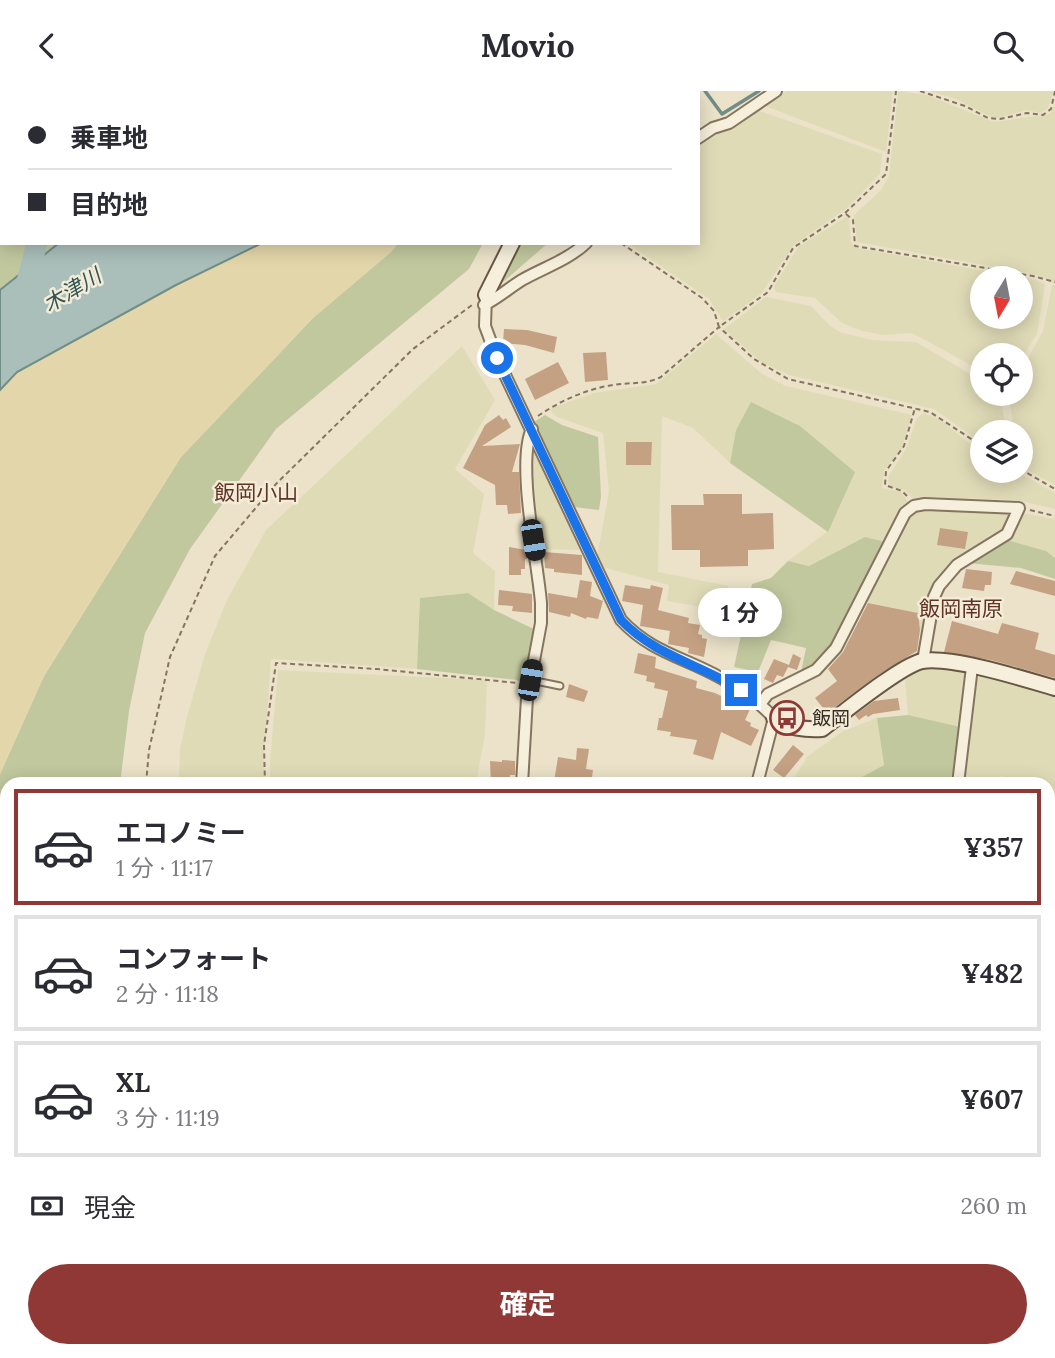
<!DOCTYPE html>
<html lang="ja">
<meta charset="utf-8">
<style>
:root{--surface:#fff;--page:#f7f7f7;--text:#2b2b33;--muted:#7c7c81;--line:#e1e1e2;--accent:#8f3835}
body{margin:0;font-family:Lora,"Noto Sans JP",serif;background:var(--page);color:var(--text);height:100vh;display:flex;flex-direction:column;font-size:26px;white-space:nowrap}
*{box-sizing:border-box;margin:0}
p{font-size:23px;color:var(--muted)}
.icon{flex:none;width:38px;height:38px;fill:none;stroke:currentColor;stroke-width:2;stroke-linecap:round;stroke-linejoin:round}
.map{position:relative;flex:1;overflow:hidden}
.details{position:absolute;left:0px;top:686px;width:1055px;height:581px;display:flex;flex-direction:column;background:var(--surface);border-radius:21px 21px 0 0;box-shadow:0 4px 18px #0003}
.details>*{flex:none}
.hud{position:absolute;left:0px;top:0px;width:700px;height:154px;box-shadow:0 4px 18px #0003;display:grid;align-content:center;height:154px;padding:0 28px;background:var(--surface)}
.needle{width:46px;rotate:190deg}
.tools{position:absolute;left:970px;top:175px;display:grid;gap:14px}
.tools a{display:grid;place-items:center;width:63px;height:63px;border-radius:50%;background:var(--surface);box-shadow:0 4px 18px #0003;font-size:35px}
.end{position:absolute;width:32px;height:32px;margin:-16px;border:9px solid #1a73e8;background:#fff;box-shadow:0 0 0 4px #fff}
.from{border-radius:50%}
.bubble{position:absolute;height:49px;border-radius:24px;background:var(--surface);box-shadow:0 4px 18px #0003;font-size:23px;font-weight:700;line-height:49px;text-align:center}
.car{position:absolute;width:21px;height:42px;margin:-21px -10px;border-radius:9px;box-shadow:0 0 5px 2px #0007;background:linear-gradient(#222 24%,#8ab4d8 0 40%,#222 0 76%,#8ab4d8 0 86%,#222 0)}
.hud b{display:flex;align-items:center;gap:24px;height:66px;font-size:26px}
.hud b+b{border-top:2px solid var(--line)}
.hud i{width:18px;height:18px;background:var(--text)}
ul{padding:12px 0 0;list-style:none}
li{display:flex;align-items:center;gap:21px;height:116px;margin:0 14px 10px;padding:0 14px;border:4px solid var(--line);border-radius:0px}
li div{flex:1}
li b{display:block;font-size:26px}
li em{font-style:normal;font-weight:700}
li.current{border-color:var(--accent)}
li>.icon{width:63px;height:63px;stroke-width:1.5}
.pay{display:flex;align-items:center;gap:18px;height:77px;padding:0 28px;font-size:26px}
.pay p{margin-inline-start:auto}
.action{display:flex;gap:14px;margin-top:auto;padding:14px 28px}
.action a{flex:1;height:80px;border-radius:42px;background:var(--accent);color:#fff;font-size:28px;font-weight:700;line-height:80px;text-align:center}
header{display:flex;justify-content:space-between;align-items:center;height:91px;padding:0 28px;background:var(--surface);font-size:32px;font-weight:700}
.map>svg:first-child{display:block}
.farmland{fill:#e0dbb7;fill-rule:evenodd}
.green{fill:#c1c89e}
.sand{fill:#e3d6aa}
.water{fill:#aabfba;stroke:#718d87;stroke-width:2}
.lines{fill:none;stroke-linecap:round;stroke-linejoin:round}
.stream{stroke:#718d87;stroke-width:3.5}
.river{stroke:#aabfba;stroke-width:21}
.building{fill:#c5a183}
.lane-casing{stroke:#857560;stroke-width:9}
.street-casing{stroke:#857560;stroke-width:14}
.secondary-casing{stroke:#675643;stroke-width:18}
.path{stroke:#857560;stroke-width:2;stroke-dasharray:5 3.5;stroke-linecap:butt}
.lane{stroke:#f6efdc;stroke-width:5}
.street{stroke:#f6efdc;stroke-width:10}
.secondary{stroke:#f6efdc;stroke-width:14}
.route{stroke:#1a73e8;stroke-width:9}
.labels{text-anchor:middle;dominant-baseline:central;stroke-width:5;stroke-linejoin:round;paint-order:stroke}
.poi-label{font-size:19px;fill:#372d22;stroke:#f3ecd8;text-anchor:start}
.water-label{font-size:21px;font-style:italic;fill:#325655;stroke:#f3ecd8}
.neighbourhood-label{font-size:21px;fill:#603425;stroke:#f3ecd8}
</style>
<header><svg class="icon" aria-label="back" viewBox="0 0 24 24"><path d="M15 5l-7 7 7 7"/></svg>Movio<svg class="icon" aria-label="search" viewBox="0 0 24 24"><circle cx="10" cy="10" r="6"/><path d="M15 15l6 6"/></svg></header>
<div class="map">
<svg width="1055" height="1267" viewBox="0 0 1055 1267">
<rect width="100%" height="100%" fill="#ebe2c9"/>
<!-- farmland -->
<path class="farmland" d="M786 0H893L886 61 765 15Z
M900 0 927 4 994 31 1050 23 1055 13V193L1038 184 857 151 854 124 881 99 889 85 898 2Z
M929 0H1052L1053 2 1048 17 1040 22 1026 19 999 27 991 26 956 8Z
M757 19 882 63 880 83 847 117 794 154 761 203 723 230 709 208 627 152H698V55L713 45 732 37Z
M846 126 849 127 851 151 857 157 1036 189 1045 193 1037 243 1020 270V264H982V280L912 242 883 244 862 240 842 232 815 207 776 201 774 195 799 155ZM982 187H1020V226H982Z
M1052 194H1055V394L1020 375V341H1014L1009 303H1020V282L1043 240Z
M766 206 811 215 830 235 842 242 873 249 916 251 982 290V303H1000L1006 341H982V352L934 318 789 284 761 271 724 238Z
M716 243 762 283 786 295 912 324 901 359 884 379 882 397 901 401 909 412 900 423 886 451 865 446 809 475 788 470 828 440 751 312 736 339 730 372 693 337 662 325 658 481 728 495 724 520 667 510 669 494 602 476 597 467 609 400 603 342 557 326 551 320 552 317 594 302 656 293Z
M462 255 495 309 455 378 484 403 473 462 495 480 494 519 468 502 420 507 417 578 271 568 264 664 265 693H179L180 658 187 626 205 563 227 509 266 439Z
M924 322 941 329 966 350 982 359V380H1016L1055 402V418L1017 409 926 406 914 409 905 399 894 397 888 391 889 384 906 358 917 327Z
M531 348 582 459 538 458 529 355Z
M930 416 1014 421 1003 442 938 492 923 553 917 522 866 511 910 425 915 420Z
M1022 422 1055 428V467L1046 460 1004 448Z
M932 575 964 581 967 588 961 636 908 624 905 586 916 578Z
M278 579 487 589 485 643 476 693H270V671Z
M980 583 1055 605V717L1048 704V693H1033L1000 685 988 693H965L976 589Z
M877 627 884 674 849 693H790L807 666 843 640Z
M1048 799 1055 801V918L1048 917Z
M137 1260H276L275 1267H137Z
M283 1260H496L495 1267H281Z
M508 1260H685L686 1261 685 1267H507Z"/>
<!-- green -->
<path class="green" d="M0 0H309L2 2V152H59L0 199Z
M398 152H483L469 178 276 338 190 458 145 542 129 620 120 693H7V1260H75V1267H0V683L44 585 181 366 313 227 392 160Z
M519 152H548L494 199Z
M751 311 800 335 855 381 828 441 730 372 736 339Z
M545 324 562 334 598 346 601 405 599 419 574 416 534 331Z
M865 446 886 451 854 515 824 565 814 574 801 581 806 557 771 549 758 581 734 576 752 493 771 487 788 470 809 475Z
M1004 448 1046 460 1055 467V488L1021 477 967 472Z
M468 502 494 519 536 539 526 596 517 589 417 578 420 507Z
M908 624 961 636 954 693H849L884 674 877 627Z
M706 1260H916L915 1267H708V1261Z"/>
<!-- sand -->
<path class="sand" d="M262 152H398L392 160 313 227 181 366 44 585 0 683V299L17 281 176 194Z"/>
<!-- water -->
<path class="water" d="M59 152H262L176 194 17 281 0 299V199Z"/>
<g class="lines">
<!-- stream -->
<path class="stream" d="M705 0 722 23 759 0
M0 146 2 145"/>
<!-- river -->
<path class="river" d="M81 0V2
M28 201V187L37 152"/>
</g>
<!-- building -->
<path class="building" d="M504 238 527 239 557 246 554 262 525 254 503 252Z
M606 261 608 289 585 291 583 262Z
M558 271 569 292 535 309 525 288Z
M499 324 503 329 506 327 511 336 482 355 520 353 512 381H519L521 422 508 423 507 414H496L495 394 463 377 485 334Z
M626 351H652L651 374H626Z
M703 403H742V423L773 422 774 458 748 459V475L700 476V459H672L671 414H704Z
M940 437 968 441 965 458 937 454Z
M509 456 526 459 527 468H525V478H521V484H509Z
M544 461 582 464V484L554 481V478L545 477Z
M966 478 992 481 991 494H985L984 500 962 497Z
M1016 480 1055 490V505L1010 493Z
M580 489 592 491 590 505 603 510 598 528 587 526 586 528 571 522 570 526 549 521 548 502 577 507Z
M625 494 650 498 651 494 663 497 658 519 689 527 688 532 700 534 698 543 702 544V547L707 548 704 566 688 562 689 557 668 553 670 540 640 535 643 514 622 510Z
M499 499 532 503V522L512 520 513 515 498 514Z
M868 512 918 522 920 539 917 560 881 582 827 622 815 607 837 590 828 578 843 561Z
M952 530 998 543 1002 532 1039 542 1035 558 1055 564V587L991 569 944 561Z
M638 562 656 566 655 577 697 590 696 597 715 602 740 614 742 610 751 616 745 629 751 632 750 635 759 639 751 655 721 641 713 669 693 663 697 649 670 645 671 641 657 639 659 627H662L668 600 654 597 655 592 646 590 647 585 634 582Z
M793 563 801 567 797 579 788 576 783 586 777 584 773 592 764 588 774 568 789 574Z
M569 593 588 600 584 611 566 606Z
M898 607 900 619 873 623 868 626 866 624 859 629 855 624 874 610Z
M793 654 804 663 784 687 773 679Z
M577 657 589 658 586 678 593 679 591 693 554 691 558 666 576 669Z
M502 669 515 670V684H510L509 693H491L490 670 502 671Z"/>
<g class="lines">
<!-- lane casing -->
<g class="lane-casing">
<path id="lane" d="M531 589 560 595"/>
</g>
<!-- street casing -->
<g class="street-casing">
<path id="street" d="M698 47 713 37 729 32 776 0
M486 204 485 235 497 267 621 529C652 562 684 566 721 587 741 598 758 610 774 627L757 693
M484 214C498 207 509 197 522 189 543 177 568 169 586 152
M761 612 768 603 816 579 836 557 905 422 914 415 925 413 1019 417 1007 443 957 474 939 495 934 506 923 570
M522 693 527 607 541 532V512C538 473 516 371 532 338
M958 693 972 576
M1048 793 1055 795
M1048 1013 1055 1015
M1048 1086 1055 1092
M1048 1154 1055 1140"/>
</g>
<!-- secondary casing -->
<g class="secondary-casing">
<path id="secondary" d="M669 2 672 0
M486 204 512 152
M774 627C786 637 807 639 822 638 843 622 900 575 922 570 952 565 1024 588 1055 597"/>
</g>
<!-- path -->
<path class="path" d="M920 0 965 15 988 27 1000 28 1027 22 1043 24 1051 18 1055 0
M846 123 853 129 855 155 1033 185 1055 191
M621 152 702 207 714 220 719 236 768 201 793 157 845 122 886 83 896 0
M538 325C560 310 586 298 613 294 630 291 645 294 661 286L719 236 754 268 788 288 930 321 982 355
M1020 378 1055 398
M907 405 902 400 885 394 886 380 904 355 915 317
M1030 419 1055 425
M146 693 149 659 170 566 215 465 276 393 413 258 472 214
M265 693 264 654 276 572 377 578 518 592
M686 1260 687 1267
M79 1267V1260
M127 1267V1260
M277 1267 279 1260
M502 1267V1260"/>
<!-- lane -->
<use href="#lane" class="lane"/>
<!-- street -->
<use href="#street" class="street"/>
<!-- secondary -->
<use href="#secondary" class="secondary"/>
</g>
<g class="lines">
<!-- route -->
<path class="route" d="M497 267 621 529C654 564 701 574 741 599"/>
</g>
<!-- icons -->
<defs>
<g id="bus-ring" transform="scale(1.75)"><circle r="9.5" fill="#f3ecd8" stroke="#8f3835" stroke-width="1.5"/><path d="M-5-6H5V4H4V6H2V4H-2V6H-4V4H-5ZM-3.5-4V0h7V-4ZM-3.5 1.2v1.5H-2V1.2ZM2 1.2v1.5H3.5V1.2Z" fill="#8f3835"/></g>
</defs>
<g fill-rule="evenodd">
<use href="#bus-ring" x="787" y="627"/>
</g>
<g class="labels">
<!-- poi labels -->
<g class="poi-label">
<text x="812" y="627">飯岡</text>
</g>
<!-- water labels -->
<g class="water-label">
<text transform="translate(72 199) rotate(-31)">木津川</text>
</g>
<!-- neighbourhood labels -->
<g class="neighbourhood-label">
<text x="256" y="401">飯岡小山</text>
<text x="961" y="517">飯岡南原</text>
</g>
</g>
</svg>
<div class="tools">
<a><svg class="needle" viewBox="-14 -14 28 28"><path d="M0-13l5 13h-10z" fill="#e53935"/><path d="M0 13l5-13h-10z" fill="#7c7c81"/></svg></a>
<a><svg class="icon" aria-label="locate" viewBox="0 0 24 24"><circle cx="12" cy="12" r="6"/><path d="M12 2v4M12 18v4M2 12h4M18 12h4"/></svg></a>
<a><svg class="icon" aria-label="layers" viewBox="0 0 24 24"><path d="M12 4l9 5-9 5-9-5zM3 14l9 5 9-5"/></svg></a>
</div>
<i class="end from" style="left:497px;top:267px"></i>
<i class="end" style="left:741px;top:599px"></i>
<div class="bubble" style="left:698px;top:497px;width:84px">1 分</div>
<i class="car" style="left:533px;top:449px;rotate:171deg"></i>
<i class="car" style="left:530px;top:589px;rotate:10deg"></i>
<div class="hud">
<b><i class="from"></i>乗車地</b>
<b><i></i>目的地</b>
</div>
<section class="details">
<ul>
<li class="current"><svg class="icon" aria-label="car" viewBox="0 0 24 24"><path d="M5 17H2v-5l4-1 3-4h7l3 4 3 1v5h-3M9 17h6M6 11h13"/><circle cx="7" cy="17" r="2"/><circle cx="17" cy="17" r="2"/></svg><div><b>エコノミー</b><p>1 分 · 11:17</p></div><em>¥357</em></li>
<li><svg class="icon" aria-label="car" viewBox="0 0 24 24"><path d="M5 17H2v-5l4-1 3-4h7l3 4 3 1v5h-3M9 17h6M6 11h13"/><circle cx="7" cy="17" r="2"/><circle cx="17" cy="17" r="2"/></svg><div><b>コンフォート</b><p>2 分 · 11:18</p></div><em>¥482</em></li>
<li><svg class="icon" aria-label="car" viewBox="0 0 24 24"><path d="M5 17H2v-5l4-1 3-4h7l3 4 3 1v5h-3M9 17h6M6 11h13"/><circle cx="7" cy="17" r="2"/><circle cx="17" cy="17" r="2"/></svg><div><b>XL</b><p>3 分 · 11:19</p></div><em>¥607</em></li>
</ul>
<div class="pay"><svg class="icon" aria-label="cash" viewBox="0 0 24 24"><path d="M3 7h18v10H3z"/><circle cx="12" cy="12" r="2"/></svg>現金<p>260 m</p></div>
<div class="action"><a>確定</a></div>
</section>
</div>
